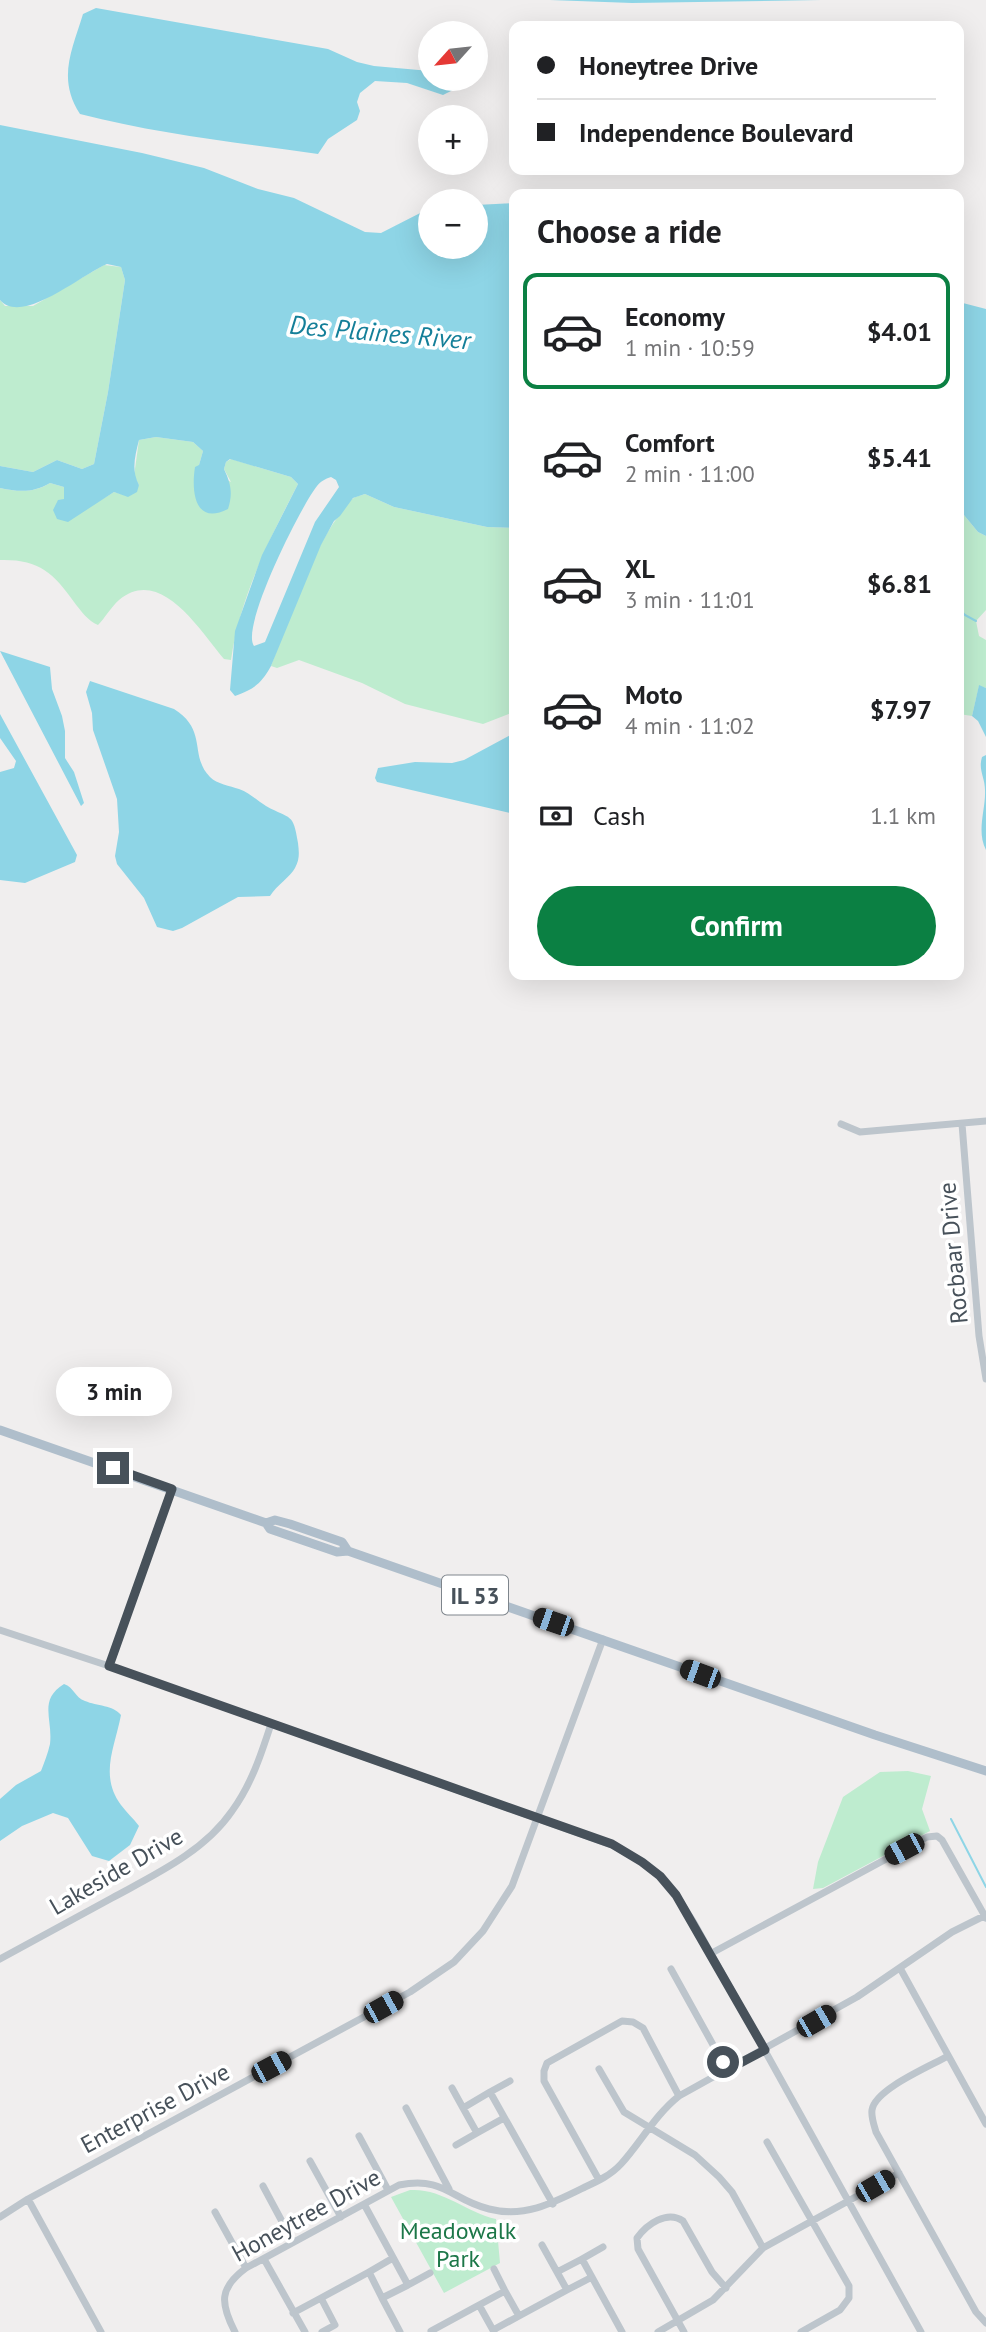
<!DOCTYPE html>
<meta charset="utf-8">
<style>
:root{--surface:#fff;--page:#f6f6f6;--text:#202124;--muted:#757577;--line:#e0e0e0;--accent:#0b8043}
body{margin:0;font-family:"PT Sans",sans-serif;background:var(--page);color:var(--text);height:100vh;display:flex;flex-direction:column;font-size:26px;white-space:nowrap}
*{box-sizing:border-box;margin:0}
p{font-size:23px;color:var(--muted)}
.icon{flex:none;width:38px;height:38px;fill:none;stroke:currentColor;stroke-width:2;stroke-linecap:round;stroke-linejoin:round}
.map{position:relative;flex:1;overflow:hidden}
.details{position:absolute;left:509px;top:189px;width:455px;height:791px;display:flex;flex-direction:column;background:var(--surface);border-radius:14px;box-shadow:0 7px 28px #0002}
.details>*{flex:none}
.top-card{position:absolute;left:509px;top:21px;width:455px;height:154px;border-radius:14px;box-shadow:0 7px 28px #0002;display:grid;align-content:center;height:154px;padding:0 28px;background:var(--surface)}
.needle{width:46px;rotate:243deg}
.fabs{position:absolute;left:418px;top:21px;display:grid;gap:14px}
.fabs a{display:grid;place-items:center;width:70px;height:70px;border-radius:50%;background:var(--surface);box-shadow:0 7px 28px #0002;font-size:35px}
.end{position:absolute;width:32px;height:32px;margin:-16px;border:9px solid #47515a;background:#fff;box-shadow:0 0 0 4px #fff}
.from{border-radius:50%}
.bubble{position:absolute;height:49px;border-radius:24px;background:var(--surface);box-shadow:0 7px 28px #0002;font-size:23px;font-weight:700;line-height:49px;text-align:center}
.car{position:absolute;width:21px;height:42px;margin:-21px -10px;border-radius:9px;box-shadow:0 0 5px 2px #0007;background:linear-gradient(#222 24%,#8ab4d8 0 40%,#222 0 76%,#8ab4d8 0 86%,#222 0)}
.top-card b{display:flex;align-items:center;gap:24px;height:66px;font-size:26px}
.top-card b+b{border-top:2px solid var(--line)}
.top-card i{width:18px;height:18px;background:var(--text)}
ul{padding:0;list-style:none}
li{display:flex;align-items:center;gap:21px;height:116px;margin:0 14px 10px;padding:0 14px;border:4px solid transparent;border-radius:14px}
li div{flex:1}
li b{display:block;font-size:26px}
li em{font-style:normal;font-weight:700}
li.on{border-color:var(--accent)}
li>.icon{width:63px;height:63px;stroke-width:1.5}
h2{padding:0 28px;font-size:32px;line-height:84px}
.pay{display:flex;align-items:center;gap:18px;height:77px;padding:0 28px;font-size:26px}
.pay p{margin-inline-start:auto}
.action{display:flex;gap:14px;margin-top:auto;padding:14px 28px}
.action a{flex:1;height:80px;border-radius:42px;background:var(--accent);color:#fff;font-size:28px;font-weight:700;line-height:80px;text-align:center}
.map>svg:first-child{display:block}
.green{fill:#beeccf}
.water{fill:#8ed5e6;fill-rule:evenodd}
.lines{fill:none;stroke-linecap:round;stroke-linejoin:round}
.stream{stroke:#8ed5e6;stroke-width:2}
.minor{stroke:#bdc5cc;stroke-width:7}
.major{stroke:#afbecb;stroke-width:9}
.route{stroke:#47515a;stroke-width:9}
.labels{text-anchor:middle;dominant-baseline:central;stroke-width:7;stroke-linejoin:round;paint-order:stroke}
.shield{fill:#fff;stroke:#7e858c;stroke-width:2}
.shield-label{font-size:23px;font-weight:bold;fill:#47515a}
.street-label{font-size:24px;fill:#47515a;stroke:#fff}
.park-label{font-size:24px;fill:#1c7748;stroke:#fff}
.water-label{font-size:26px;font-style:italic;fill:#147f99;stroke:#fff}
</style>
<div class="map">
<svg width="986" height="2332" viewBox="0 0 986 2332">
<rect width="100%" height="100%" fill="#f0eeee"/>
<!-- green -->
<path class="green" d="M104 265 121 267 125 280 108 392 94 464 82 469 57 460 33 472 0 466V300L5 306H33Z
M156 437 193 442 203 451 199 465 231 482 224 469 226 462 231 459 291 477 298 484C269 540 240 597 231 660L224 659C200 631 161 565 119 600 111 607 105 618 98 625 88 621 81 611 74 602 53 572 38 559 0 560V488C18 492 34 493 50 483L64 487V499L96 503 114 492 128 496 139 485 134 476 139 440Z
M365 494 394 507 487 527 514 528V712L483 724 405 704 362 683 299 660 277 668 271 666C291 613 314 541 351 500 355 496 360 496 365 494Z
M959 509 978 532 986 536V610L976 621 979 636 986 640V688L979 686 972 716 959 714Z
M908 1771 931 1776 922 1809 930 1831 823 1888 813 1889 818 1862 843 1797 880 1772Z
M410 2190C442 2188 466 2212 496 2219L500 2263 444 2293 391 2197Z"/>
<!-- water -->
<path class="water" d="M550 0H821L632 3Z
M96 8 328 49 357 62 374 66 430 71V79H454L456 82 453 90 443 95 407 83 375 81 360 93 357 102 360 111 357 120 328 139 318 154C239 143 158 134 80 114 57 79 72 50 83 14Z
M0 125 142 153 204 168 258 189 294 198 365 232 381 233 430 208V247H476V205L514 203V528L487 527 394 507 365 494 353 498 340 516 334 521 321 545 271 666C261 684 254 689 235 696L230 690 235 631 262 555 298 484 291 477 230 459 226 462 224 469C231 484 233 493 228 509 195 526 191 492 195 467L199 465 203 451 193 442 156 437 139 440C135 456 131 470 139 485L137 492 128 497 114 492 68 522 57 519 53 510 58 500 64 499V487L50 483C33 493 19 492 0 488V466L33 472 57 460 82 469 94 464 108 392 125 280 121 267 107 264C82 274 22 326 0 300ZM331 477 336 480 339 487 315 522 265 642 254 646C240 627 301 506 317 486 321 481 325 479 331 477Z
M959 302 986 309V536L978 532 959 509Z
M0 651 50 667 52 689 62 716 65 731V758L74 772 84 803 81 806Z
M90 681 174 709C208 730 189 756 210 777 217 784 230 786 239 789 250 793 256 800 266 806 291 820 293 812 298 843 299 852 300 859 295 868 291 876 277 885 270 896L238 897 182 928 173 931 157 927 144 898 117 864 115 856 119 832 117 799 93 730 92 713 86 692Z
M979 685 986 688V737L978 721 972 716Z
M0 714 77 855 75 862 25 883 0 880V772L14 768 16 761 0 738Z
M514 733V814L377 782 375 778 378 768 415 762 452 763 464 760Z
M986 755V850C976 831 986 809 985 790 985 777 978 770 982 757Z
M64 1684C74 1687 75 1698 85 1701 97 1706 113 1705 121 1715 115 1747 99 1775 121 1805 126 1812 133 1818 139 1826L130 1845 109 1861 92 1856 68 1818 53 1813 22 1826 0 1841V1799L16 1785 41 1771C44 1763 48 1753 50 1744 53 1719 38 1700 64 1684Z"/>
<g class="lines">
<!-- stream -->
<path class="stream" d="M959 609 965 615 976 621
M951 1819 986 1887"/>
<!-- minor -->
<path class="minor" d="M841 1124 860 1132 986 1121
M962 1124 979 1336 986 1379
M0 1630 109 1666 612 1845 642 1862 660 1876 676 1895 694 1923 921 2332
M109 1666 172 1489
M710 1954 927 1837 937 1836 942 1840 986 1918
M0 1959C37 1939 75 1918 112 1898 154 1875 204 1852 232 1811 251 1785 261 1755 271 1724
M900 1968 986 2124
M671 1969 727 2070
M948 2056C931 2066 875 2089 872 2110 871 2117 874 2125 876 2132L976 2312 986 2323
M599 2069 624 2112 695 2155 719 2177 732 2192 763 2248
M452 2088 463 2108
M490 2092 510 2081
M406 2108 449 2189
M504 2118 477 2133 463 2108 490 2092 553 2204
M359 2136 388 2190
M767 2142 849 2286V2298L840 2310 801 2332
M456 2145 477 2133
M310 2161 341 2217
M599 2180 544 2081V2071L547 2063 622 2021 633 2022 643 2028 679 2096
M263 2186 293 2242
M28 2199 101 2332
M364 2204 408 2285 382 2298 369 2272 393 2258
M215 2212 246 2268
M0 2217 28 2199 410 1992 454 1962 483 1931 512 1886 603 1639
M542 2245 557 2272
M264 2259 305 2332
M582 2259 603 2247
M494 2269 505 2291
M592 2277 567 2290 557 2272 582 2259 622 2332
M408 2285 430 2273
M321 2298 369 2272
M382 2298 400 2332
M293 2313 321 2298 335 2325 322 2332
M519 2316 567 2290
M493 2330 519 2316 505 2291 479 2305 494 2332
M431 2331 479 2305
M235 2332C220 2303 219 2288 246 2268L399 2185C445 2176 451 2200 489 2209 525 2218 553 2203 585 2187 598 2181 611 2175 621 2164 641 2142 655 2115 679 2096L857 1997 952 1932 986 1915
M658 2332 713 2300 763 2248 899 2173
M684 2332 638 2249 637 2238C647 2224 667 2210 683 2221L712 2272 726 2288"/>
<!-- major -->
<path class="major" d="M0 1430 266 1523 270 1529 337 1552 348 1551 875 1735 986 1771
M266 1523 275 1520 290 1524 342 1542 348 1551"/>
</g>
<g class="lines">
<!-- route -->
<path class="route" d="M113 1468 172 1489 109 1666 612 1844 642 1862 660 1876 676 1895 765 2050 727 2070 723 2062"/>
</g>
<g class="labels">
<!-- shield labels -->
<rect class="shield" x="442" y="1575.5" width="66" height="39" rx="5"/>
<g class="shield-label">
<text x="475" y="1595">IL 53</text>
</g>
<!-- street labels -->
<g class="street-label">
<text transform="translate(953 1253) rotate(-95)">Rocbaar Drive</text>
<text transform="translate(116 1871) rotate(-30)">Lakeside Drive</text>
<text transform="translate(155 2108) rotate(-28)">Enterprise Drive</text>
<text transform="translate(306 2215) rotate(-29)">Honeytree Drive</text>
</g>
<!-- park labels -->
<g class="park-label">
<text x="458" y="2230">Meadowalk<tspan x="458" dy="28">Park</tspan></text>
</g>
<!-- water labels -->
<g class="water-label">
<text transform="translate(380 332) rotate(5)">Des Plaines River</text>
</g>
</g>
</svg>
<div class="fabs">
<a><svg class="needle" viewBox="-14 -14 28 28"><path d="M0-13l5 13h-10z" fill="#e53935"/><path d="M0 13l5-13h-10z" fill="#757577"/></svg></a>
<a>+</a>
<a>−</a>
</div>
<i class="end from" style="left:723px;top:2062px"></i>
<i class="end" style="left:113px;top:1468px"></i>
<div class="bubble" style="left:56px;top:1367px;width:116px">3 min</div>
<i class="car" style="left:553px;top:1622px;rotate:289deg"></i>
<i class="car" style="left:700px;top:1674px;rotate:290deg"></i>
<i class="car" style="left:904px;top:1849px;rotate:242deg"></i>
<i class="car" style="left:383px;top:2007px;rotate:61deg"></i>
<i class="car" style="left:816px;top:2021px;rotate:60deg"></i>
<i class="car" style="left:271px;top:2067px;rotate:62deg"></i>
<i class="car" style="left:875px;top:2186px;rotate:60deg"></i>
<div class="top-card">
<b><i class="from"></i>Honeytree Drive</b>
<b><i></i>Independence Boulevard</b>
</div>
<section class="details">
<h2>Choose a ride</h2>
<ul>
<li class="on"><svg class="icon" aria-label="car" viewBox="0 0 24 24"><path d="M5 17H2v-5l4-1 3-4h7l3 4 3 1v5h-3M9 17h6M6 11h13"/><circle cx="7" cy="17" r="2"/><circle cx="17" cy="17" r="2"/></svg><div><b>Economy</b><p>1 min · 10:59</p></div><em>$4.01</em></li>
<li><svg class="icon" aria-label="car" viewBox="0 0 24 24"><path d="M5 17H2v-5l4-1 3-4h7l3 4 3 1v5h-3M9 17h6M6 11h13"/><circle cx="7" cy="17" r="2"/><circle cx="17" cy="17" r="2"/></svg><div><b>Comfort</b><p>2 min · 11:00</p></div><em>$5.41</em></li>
<li><svg class="icon" aria-label="car" viewBox="0 0 24 24"><path d="M5 17H2v-5l4-1 3-4h7l3 4 3 1v5h-3M9 17h6M6 11h13"/><circle cx="7" cy="17" r="2"/><circle cx="17" cy="17" r="2"/></svg><div><b>XL</b><p>3 min · 11:01</p></div><em>$6.81</em></li>
<li><svg class="icon" aria-label="car" viewBox="0 0 24 24"><path d="M5 17H2v-5l4-1 3-4h7l3 4 3 1v5h-3M9 17h6M6 11h13"/><circle cx="7" cy="17" r="2"/><circle cx="17" cy="17" r="2"/></svg><div><b>Moto</b><p>4 min · 11:02</p></div><em>$7.97</em></li>
</ul>
<div class="pay"><svg class="icon" aria-label="cash" viewBox="0 0 24 24"><path d="M3 7h18v10H3z"/><circle cx="12" cy="12" r="2"/></svg>Cash<p>1.1 km</p></div>
<div class="action"><a>Confirm</a></div>
</section>
</div>
